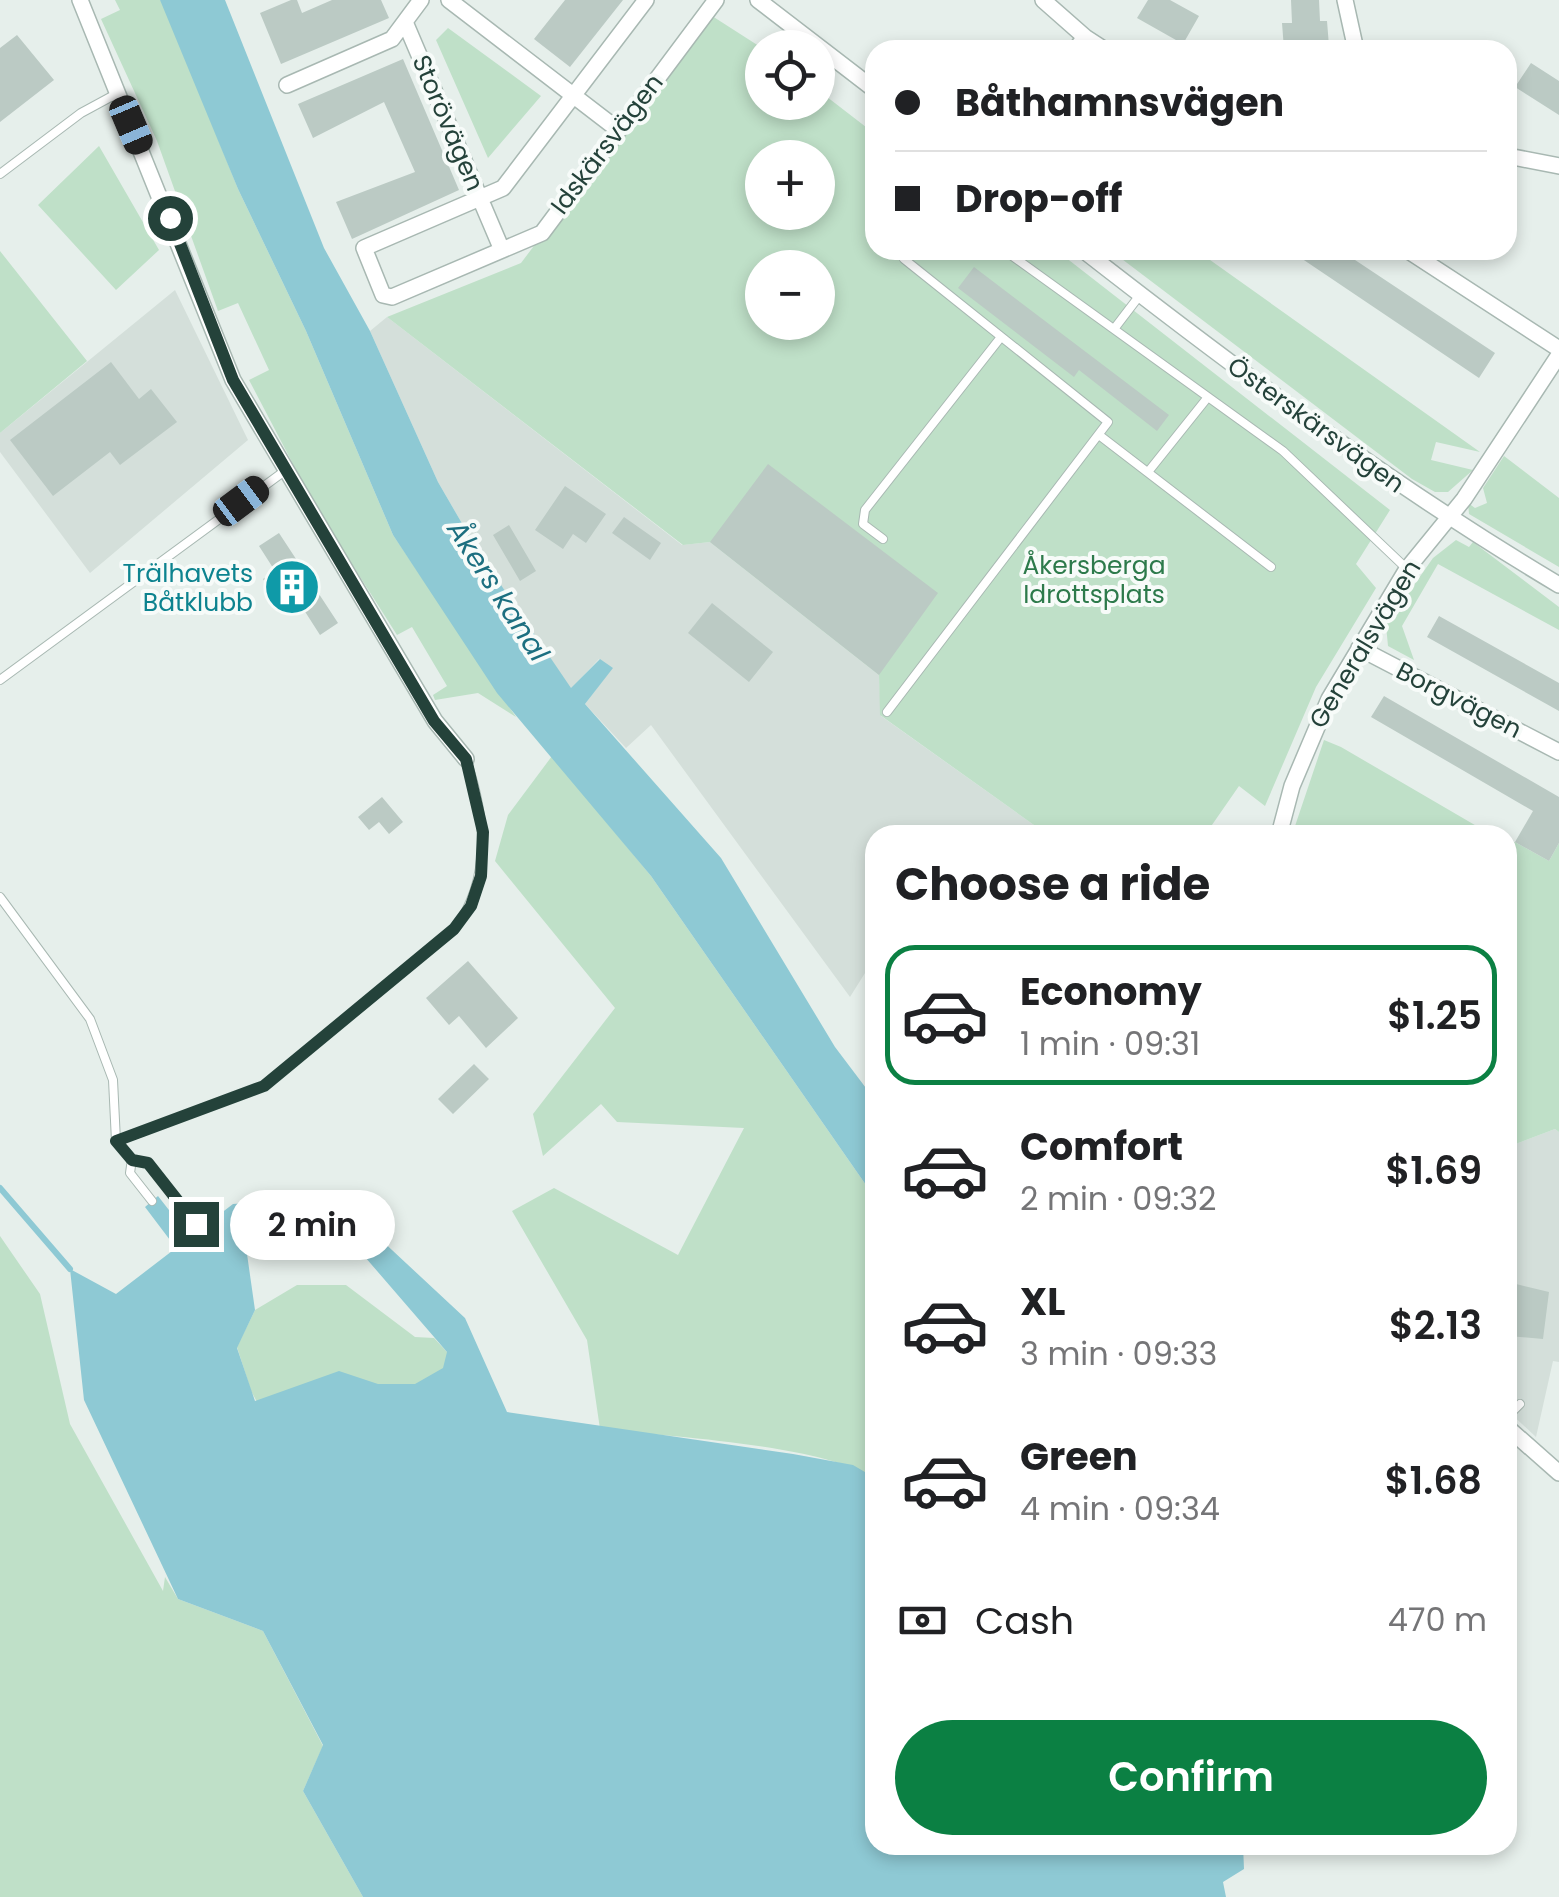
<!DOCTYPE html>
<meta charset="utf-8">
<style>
:root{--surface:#fff;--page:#f2f2f2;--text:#202124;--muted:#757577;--line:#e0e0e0;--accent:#0b8043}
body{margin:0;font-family:Poppins,sans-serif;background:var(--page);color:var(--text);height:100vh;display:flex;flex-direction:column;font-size:38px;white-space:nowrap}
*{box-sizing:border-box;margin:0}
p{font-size:32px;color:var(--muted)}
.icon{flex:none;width:55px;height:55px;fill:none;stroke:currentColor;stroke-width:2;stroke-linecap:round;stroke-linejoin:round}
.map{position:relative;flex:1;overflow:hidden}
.side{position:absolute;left:865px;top:825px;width:652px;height:1030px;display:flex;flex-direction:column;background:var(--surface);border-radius:30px;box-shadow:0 5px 15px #0003}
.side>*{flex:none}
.hud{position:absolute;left:865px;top:40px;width:652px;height:220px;border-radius:30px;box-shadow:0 5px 15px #0003;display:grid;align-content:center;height:220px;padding:0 30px;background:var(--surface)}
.controls{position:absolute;left:745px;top:30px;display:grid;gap:20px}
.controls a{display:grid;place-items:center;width:90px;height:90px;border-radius:50%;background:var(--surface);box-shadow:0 5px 15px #0003;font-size:50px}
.end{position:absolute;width:45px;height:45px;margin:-22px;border:12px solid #24423a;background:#fff;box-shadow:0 0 0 5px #fff}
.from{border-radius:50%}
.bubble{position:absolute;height:70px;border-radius:35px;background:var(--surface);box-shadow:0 5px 15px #0003;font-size:32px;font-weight:600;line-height:70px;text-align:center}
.car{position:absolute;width:30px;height:60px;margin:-30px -15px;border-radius:12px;box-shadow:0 0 8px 2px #0007;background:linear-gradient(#222 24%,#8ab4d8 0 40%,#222 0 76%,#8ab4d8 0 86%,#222 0)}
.hud b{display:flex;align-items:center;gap:35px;height:95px;font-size:38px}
.hud b+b{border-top:2px solid var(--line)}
.hud i{width:25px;height:25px;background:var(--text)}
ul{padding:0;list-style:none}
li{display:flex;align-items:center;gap:30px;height:140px;margin:0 20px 15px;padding:0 10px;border:5px solid transparent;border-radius:30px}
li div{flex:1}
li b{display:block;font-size:38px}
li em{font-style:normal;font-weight:600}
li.selected{border-color:var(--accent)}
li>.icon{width:90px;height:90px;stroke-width:1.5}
h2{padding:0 30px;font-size:45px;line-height:120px}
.pay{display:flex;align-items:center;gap:25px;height:110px;padding:0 30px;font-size:38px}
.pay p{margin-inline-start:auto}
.primary-button{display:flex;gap:20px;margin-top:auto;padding:20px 30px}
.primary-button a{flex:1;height:115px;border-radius:60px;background:var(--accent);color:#fff;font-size:40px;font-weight:600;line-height:115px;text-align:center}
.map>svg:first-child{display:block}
.built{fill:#d4dfda}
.green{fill:#bfe0c8;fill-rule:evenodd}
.water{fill:#8ec9d4;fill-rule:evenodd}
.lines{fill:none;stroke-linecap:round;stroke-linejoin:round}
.stream{stroke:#8ec9d4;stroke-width:6}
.building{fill:#bbcac4}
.lane-casing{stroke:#a8b8b2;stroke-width:10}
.street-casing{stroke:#a8b8b2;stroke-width:18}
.lane{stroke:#fff;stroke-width:8}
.street{stroke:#fff;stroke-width:15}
.route{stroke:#24423a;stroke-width:12}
.labels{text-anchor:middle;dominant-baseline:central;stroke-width:8;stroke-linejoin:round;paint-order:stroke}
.street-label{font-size:25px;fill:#24423a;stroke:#f7fbf9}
.park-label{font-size:25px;fill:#2d7a4b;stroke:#f7fbf9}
.culture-label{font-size:25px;fill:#0d838f;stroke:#f7fbf9;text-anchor:end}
.water-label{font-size:28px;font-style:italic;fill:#1c6f80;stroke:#f7fbf9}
</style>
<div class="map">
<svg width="1559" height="1897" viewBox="0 0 1559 1897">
<rect width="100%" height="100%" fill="#e6efeb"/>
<!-- built -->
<path class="built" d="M175 290 248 440 90 573 0 452V433Z
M387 317 682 545 710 542 879 675 881 716 1048 835H875V957L850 997 651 725 626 748 585 704 612 668 599 659 571 689 478 551 438 482 370 331Z
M1555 1129 1559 1132V1362L1553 1361 1536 1437 1508 1411V1147Z"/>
<!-- green -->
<path class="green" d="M115 0H160L164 4 238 189 306 331 393 535 516 717 478 693 435 700 433 695 447 686 412 627 397 635 315 506 249 380 269 370 238 303 218 311 157 141 101 19 120 10Z
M709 14 762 48V102H818V90L875 134V250H1056L1390 510 1356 564 1376 588 1316 687 1265 806 1239 786 1205 835H1048L880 715 879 675 710 542 683 545 387 317 521 263ZM762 158H818V212H762ZM762 268H818V322H762Z
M448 28 541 96 488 158 436 40Z
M99 146 159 250 116 290 38 205Z
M1110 250H1196L1480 452 1436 442 1431 460 1473 470 1448 492H1435L1412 479Z
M0 251 87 361 0 433Z
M1504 456 1559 498V567L1469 514 1468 503 1475 508 1487 503 1483 488Z
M1456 540 1469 547 1473 542 1559 607V630L1438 564 1402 626 1414 660 1388 646 1386 625 1433 558Z
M1324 740 1341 747 1492 835H1292Z
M552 756 651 876 875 1198V1478C816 1444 672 1437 600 1429L587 1340 512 1211 554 1188 678 1255 744 1128 617 1122 601 1104 543 1156 533 1114 615 1008 495 861 508 815Z
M1515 842 1549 861 1559 843V1132L1555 1129 1508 1147V844Z
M0 1236 40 1294 70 1424 163 1591 165 1577 178 1599 263 1631 323 1746 303 1791 363 1897H0Z
M297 1285H346L415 1337 434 1338 447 1352 453 1373 291 1463 251 1391 237 1347 255 1310Z"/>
<!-- water -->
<path class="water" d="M160 0H225L324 248 370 331 438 482 478 551 571 688 600 659 613 668 585 704 721 858 835 1047 875 1100V1198L651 876 497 693 393 535 306 331 238 189Z
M158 1196 190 1237 233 1204 334 1196 465 1318 507 1412 793 1454 853 1465 875 1478V1845H1243L1244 1869 1223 1882 1226 1897H363L303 1791 323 1745 263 1631 178 1599 84 1400 70 1269 116 1294 176 1248 145 1207ZM311 1233 365 1257 447 1352 443 1368 415 1384H378L339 1371 255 1401 237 1348 255 1310 247 1254 277 1236Z"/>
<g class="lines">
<!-- stream -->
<path class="stream" d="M0 1188 70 1269"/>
</g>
<!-- building -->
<path class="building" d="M291 0H297L302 13 332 0H381L389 18 281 64 260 13Z
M565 0H623L570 67 534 39Z
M1148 0H1170L1199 16 1183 44 1137 18Z
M1291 0H1319L1320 21H1327L1329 46 1284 49 1282 23H1292Z
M17 35 54 80 0 122V48Z
M403 59 459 190 352 239 336 202 415 172 384 102 313 138 298 104Z
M1531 63 1559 81V115L1515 87Z
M1289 250H1340L1495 353 1479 378Z
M974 267 1169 415 1157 431 1079 370 1074 377 958 288Z
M111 362 139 399 151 389 177 422 120 465 110 452 53 496 10 440Z
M768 464 938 593 879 675 710 542Z
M565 486 606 514 586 543 573 534 563 549 535 530Z
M624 517 661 543 650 560 612 533Z
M509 525 536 571 520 581 493 535Z
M279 533 338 623 320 635 295 596 281 606 263 579 275 571 259 546Z
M712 603 773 652 749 682 688 633Z
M1439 616 1559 683V711L1427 637Z
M1384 696 1559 797V843L1549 861 1515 842 1533 811 1371 717Z
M382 797 403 822 389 834 379 822 369 830 358 817Z
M468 961 518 1018 486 1048 459 1016 449 1025 426 998Z
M474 1064 489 1079 453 1114 438 1099Z
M1508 1282 1549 1292 1543 1339 1508 1336Z"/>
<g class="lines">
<!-- lane casing -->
<g class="lane-casing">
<path id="lane" d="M0 174 81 113 118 93
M1004 250 1283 451 1407 569
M1114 329 1140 295
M1099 435 1271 567
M1148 472 1208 397
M883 539 863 524 865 510 1001 337
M0 680 286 470
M887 712 1108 422 904 259
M0 897 90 1019 113 1080 116 1141 132 1159 148 1163 196 1225
M116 1141 264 1086 455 929C492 877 486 818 466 759
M132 1159 130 1173 152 1201
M1508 1416 1520 1404"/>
</g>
<!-- street casing -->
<g class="street-casing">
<path id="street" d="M80 0 233 380 435 721 466 759
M449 0 617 129
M646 0 503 188 364 248 383 295 392 297 542 233 716 0
M758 0 875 90
M1043 0 1085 37
M1345 0 1356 50
M405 22 502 250
M1075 50 1085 37 1105 50
M287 85 392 39 421 0
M1508 156 1559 166
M1083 250C1237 370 1391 485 1559 585
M1407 250 1559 349
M1359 648 1559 752
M1279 835 1292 786 1329 699 1407 569 1464 499 1559 355
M1508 1428 1559 1473"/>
</g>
<!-- lane -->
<use href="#lane" class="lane"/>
<!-- street -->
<use href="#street" class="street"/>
</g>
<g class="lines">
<!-- route -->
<path class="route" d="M170 218 233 380 434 721 466 759 483 832 481 876 471 906 454 929 264 1086 116 1141 132 1160 148 1163 196 1224"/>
</g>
<!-- icons -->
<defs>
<g id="building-disc" transform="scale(2.875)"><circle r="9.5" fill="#0f9aa8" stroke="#f7fbf9"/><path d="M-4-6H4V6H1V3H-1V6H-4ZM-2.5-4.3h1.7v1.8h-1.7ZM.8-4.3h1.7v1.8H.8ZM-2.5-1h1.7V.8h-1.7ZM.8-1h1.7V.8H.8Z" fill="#fff"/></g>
</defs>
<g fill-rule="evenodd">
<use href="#building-disc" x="292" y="587"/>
</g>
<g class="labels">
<!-- street labels -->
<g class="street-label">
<text transform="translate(448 123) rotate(67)">Storövägen</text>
<text transform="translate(607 144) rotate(-53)">Idskärsvägen</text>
<text transform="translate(1316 425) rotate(36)">Österskärsvägen</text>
<text transform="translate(1365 644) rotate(-59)">Generalsvägen</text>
<text transform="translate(1459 700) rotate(27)">Borgvägen</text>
</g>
<!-- park labels -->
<g class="park-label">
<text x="1094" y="565">Åkersberga<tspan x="1094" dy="29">Idrottsplats</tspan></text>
</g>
<!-- culture labels -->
<g class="culture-label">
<text x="253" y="573">Trälhavets<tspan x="253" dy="29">Båtklubb</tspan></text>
</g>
<!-- water labels -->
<g class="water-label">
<text transform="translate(498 591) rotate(57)">Åkers kanal</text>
</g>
</g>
</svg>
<div class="controls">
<a><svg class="icon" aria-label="locate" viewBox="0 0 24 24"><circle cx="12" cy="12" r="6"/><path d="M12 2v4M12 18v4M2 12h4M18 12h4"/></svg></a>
<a>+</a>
<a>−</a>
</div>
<i class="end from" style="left:170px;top:218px"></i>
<i class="end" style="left:196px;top:1224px"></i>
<div class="bubble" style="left:230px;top:1190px;width:165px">2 min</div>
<i class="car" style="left:131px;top:125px;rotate:157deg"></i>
<i class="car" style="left:241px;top:501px;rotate:53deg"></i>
<div class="hud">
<b><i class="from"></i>Båthamnsvägen</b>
<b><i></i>Drop-off</b>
</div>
<section class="side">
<h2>Choose a ride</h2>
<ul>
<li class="selected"><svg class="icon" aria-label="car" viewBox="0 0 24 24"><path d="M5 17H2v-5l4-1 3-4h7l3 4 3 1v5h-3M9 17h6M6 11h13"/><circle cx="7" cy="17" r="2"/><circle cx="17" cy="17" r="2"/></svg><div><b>Economy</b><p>1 min · 09:31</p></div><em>$1.25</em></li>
<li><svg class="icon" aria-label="car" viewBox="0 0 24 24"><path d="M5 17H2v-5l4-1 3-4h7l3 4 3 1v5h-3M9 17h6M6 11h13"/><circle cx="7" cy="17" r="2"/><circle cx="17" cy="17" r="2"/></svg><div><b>Comfort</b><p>2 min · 09:32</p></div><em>$1.69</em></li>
<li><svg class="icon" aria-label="car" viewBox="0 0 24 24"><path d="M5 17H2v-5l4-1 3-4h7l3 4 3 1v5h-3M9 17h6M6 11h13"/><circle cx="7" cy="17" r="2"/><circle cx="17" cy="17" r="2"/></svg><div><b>XL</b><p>3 min · 09:33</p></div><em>$2.13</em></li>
<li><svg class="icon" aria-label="car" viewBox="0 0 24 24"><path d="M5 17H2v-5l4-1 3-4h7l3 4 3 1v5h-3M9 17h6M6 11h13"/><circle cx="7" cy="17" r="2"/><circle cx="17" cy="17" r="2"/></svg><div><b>Green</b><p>4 min · 09:34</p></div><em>$1.68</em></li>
</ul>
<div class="pay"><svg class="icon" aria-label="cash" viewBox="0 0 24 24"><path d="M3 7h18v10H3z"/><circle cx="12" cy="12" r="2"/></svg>Cash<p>470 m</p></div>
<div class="primary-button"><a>Confirm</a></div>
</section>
</div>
